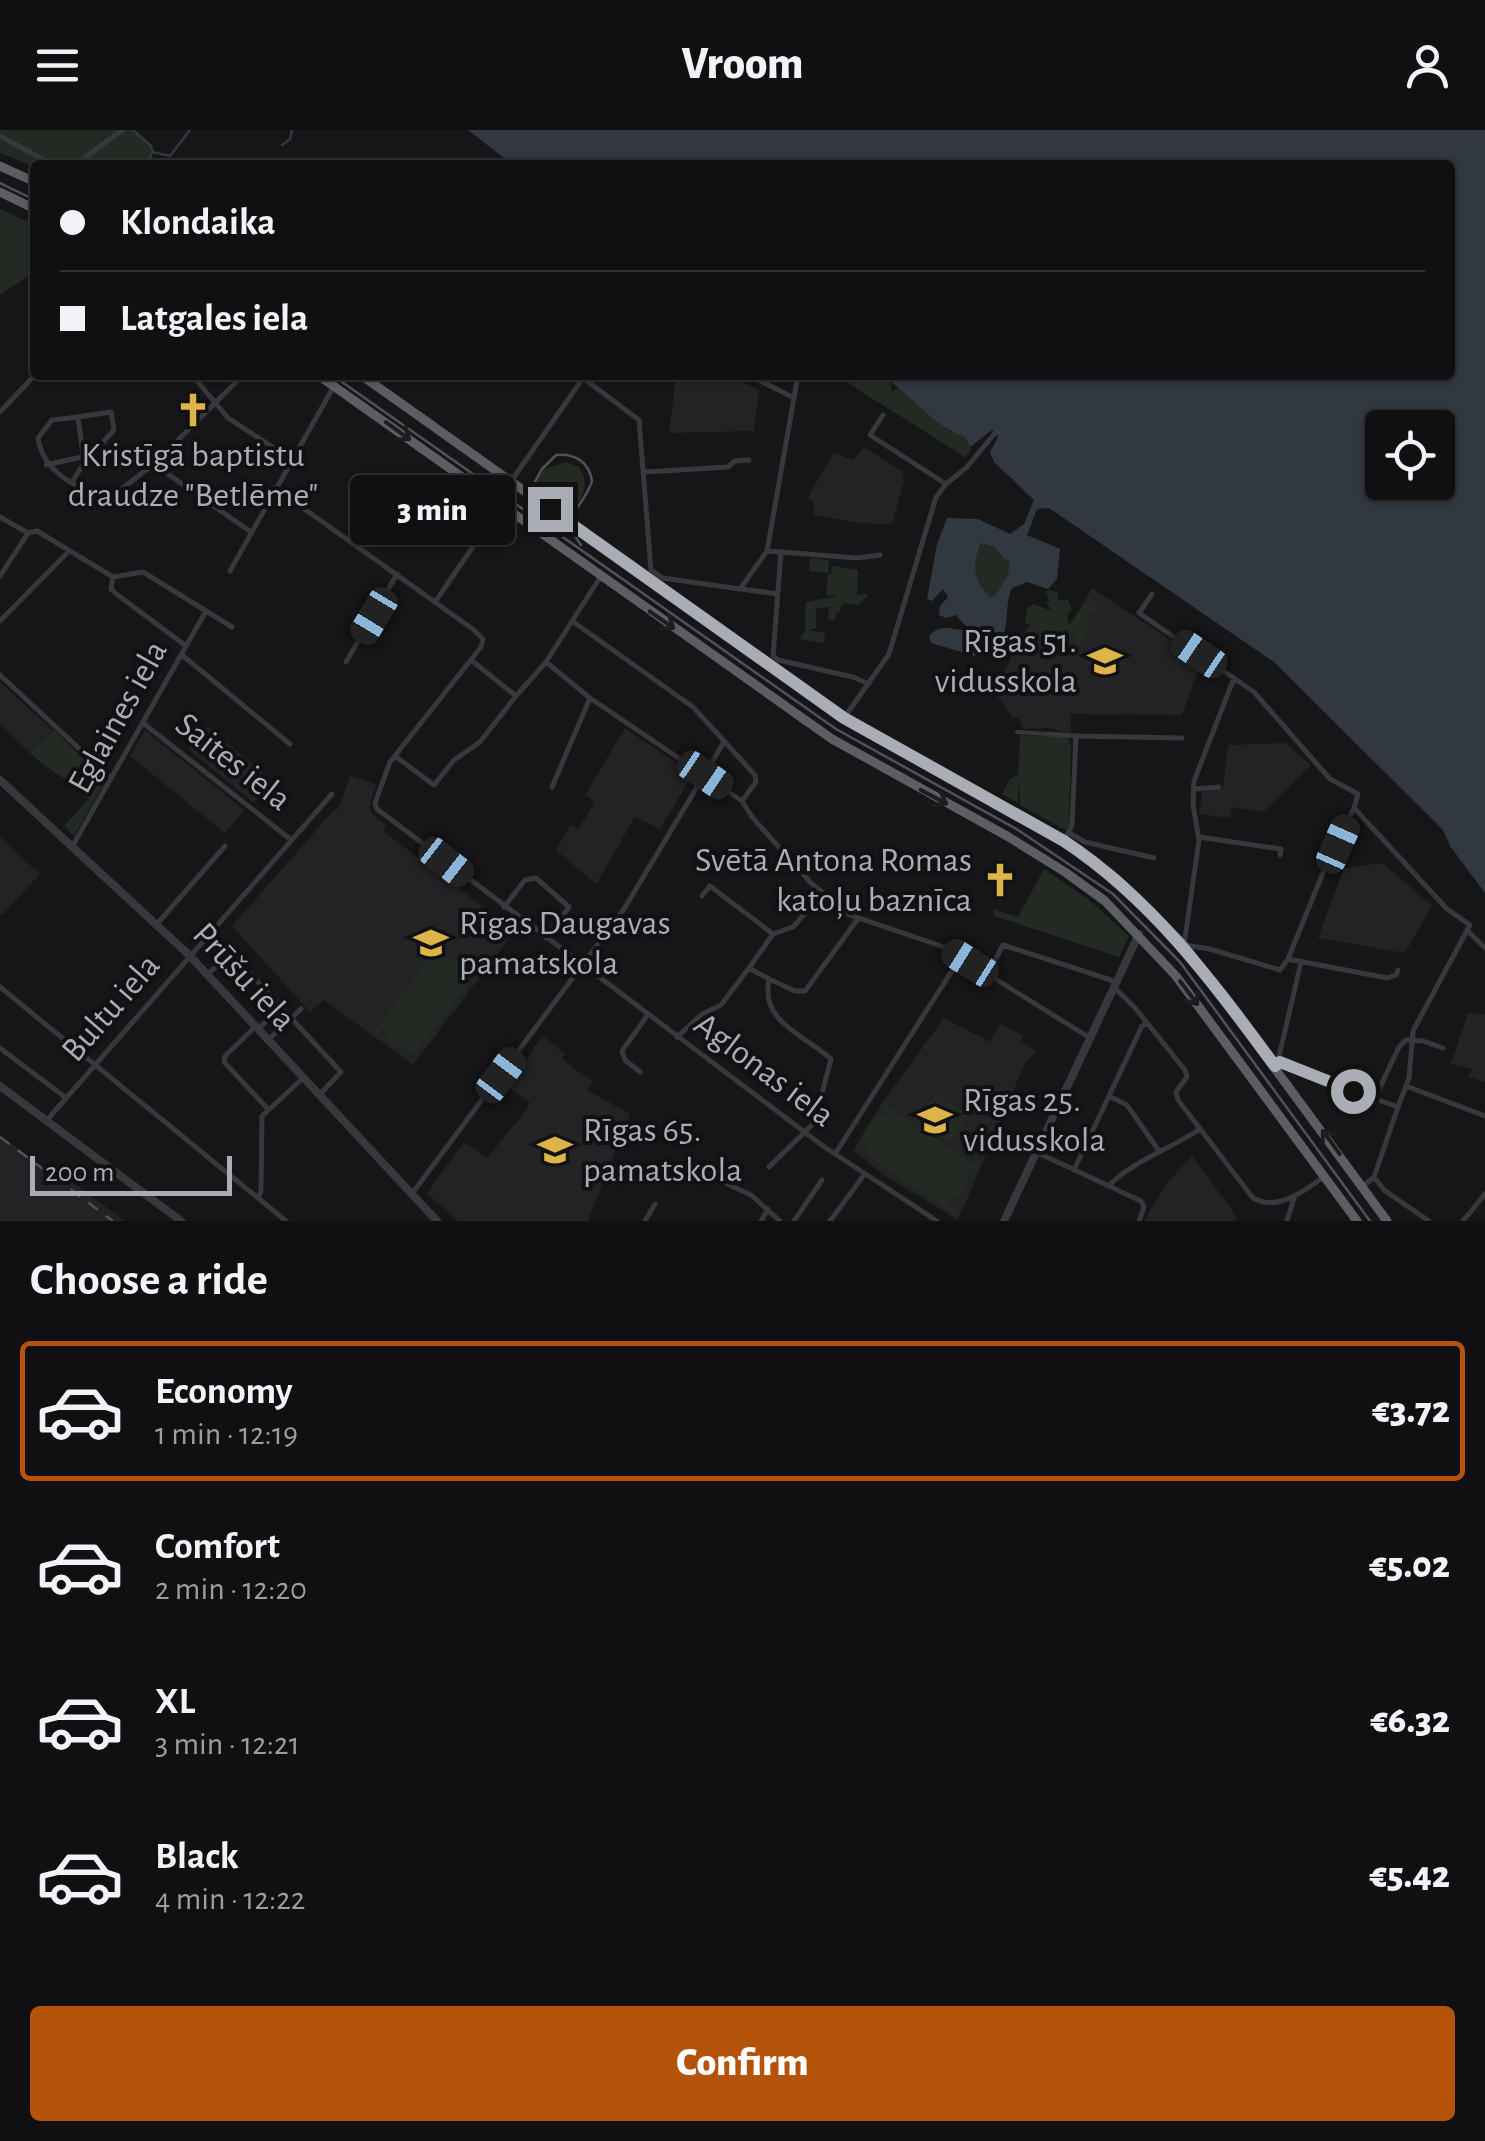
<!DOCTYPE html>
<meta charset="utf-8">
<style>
:root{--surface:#101012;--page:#19191b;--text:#f1f3f6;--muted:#9c9d9f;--line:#303032;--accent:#b45309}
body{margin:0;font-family:"Alegreya Sans",sans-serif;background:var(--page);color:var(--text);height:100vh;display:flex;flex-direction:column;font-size:38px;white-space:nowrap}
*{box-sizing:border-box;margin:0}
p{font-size:32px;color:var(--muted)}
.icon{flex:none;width:55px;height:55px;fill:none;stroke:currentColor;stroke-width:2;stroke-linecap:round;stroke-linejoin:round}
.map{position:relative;height:1091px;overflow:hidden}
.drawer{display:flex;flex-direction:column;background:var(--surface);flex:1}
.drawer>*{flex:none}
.guide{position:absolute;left:30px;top:30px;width:1425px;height:220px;border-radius:10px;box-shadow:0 2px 8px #0004,0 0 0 2px var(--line);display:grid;align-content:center;height:220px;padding:0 30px;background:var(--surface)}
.fabs{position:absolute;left:1365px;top:280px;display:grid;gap:20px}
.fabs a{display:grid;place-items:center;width:90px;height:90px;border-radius:10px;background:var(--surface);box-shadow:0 2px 8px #0004,0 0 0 2px var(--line);font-size:50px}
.scale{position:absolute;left:30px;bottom:25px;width:202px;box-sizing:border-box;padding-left:10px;border:5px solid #aaadb6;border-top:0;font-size:28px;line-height:35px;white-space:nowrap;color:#aaadb6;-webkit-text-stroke:8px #111113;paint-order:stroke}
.end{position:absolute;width:45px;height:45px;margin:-22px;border:12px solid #aaadb6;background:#111;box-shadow:0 0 0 5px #111}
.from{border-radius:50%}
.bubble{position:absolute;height:70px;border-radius:10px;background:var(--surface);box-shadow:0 2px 8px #0004,0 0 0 2px var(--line);font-size:32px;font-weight:800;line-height:70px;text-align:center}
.car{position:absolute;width:30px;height:60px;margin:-30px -15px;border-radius:12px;box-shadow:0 0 8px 2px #0007;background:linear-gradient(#222 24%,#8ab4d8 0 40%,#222 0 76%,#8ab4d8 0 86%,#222 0)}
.guide b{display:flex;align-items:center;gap:35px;height:95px;font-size:38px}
.guide b+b{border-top:2px solid var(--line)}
.guide i{width:25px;height:25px;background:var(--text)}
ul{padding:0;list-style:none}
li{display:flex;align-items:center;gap:30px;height:140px;margin:0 20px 15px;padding:0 10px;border:5px solid transparent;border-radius:10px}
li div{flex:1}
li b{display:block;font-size:38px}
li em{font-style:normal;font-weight:800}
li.on{border-color:var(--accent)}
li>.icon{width:90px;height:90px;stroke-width:1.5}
h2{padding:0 30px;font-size:45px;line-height:120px}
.button{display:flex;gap:20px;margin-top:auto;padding:20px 30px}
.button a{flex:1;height:115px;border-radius:10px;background:var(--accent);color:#fff;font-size:40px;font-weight:800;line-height:115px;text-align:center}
header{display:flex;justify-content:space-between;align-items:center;height:130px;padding:0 30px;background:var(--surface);font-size:45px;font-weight:800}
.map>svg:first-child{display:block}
.built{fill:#232225}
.green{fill:#232a24}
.water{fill:#31383f;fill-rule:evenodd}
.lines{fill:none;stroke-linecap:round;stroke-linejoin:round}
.stream{stroke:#31383f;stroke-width:2.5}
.pedestrian{stroke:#38383c;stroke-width:4}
.minor{stroke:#38383c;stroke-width:5}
.tertiary{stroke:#38383c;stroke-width:8}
.trunk{stroke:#5c5e64;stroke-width:9}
.tram{stroke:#515257;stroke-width:2.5}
.rail{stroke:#515257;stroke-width:2.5;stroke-dasharray:12 10;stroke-linecap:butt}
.oneway{stroke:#1c1d1f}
.route{stroke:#aaadb6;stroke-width:12}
.labels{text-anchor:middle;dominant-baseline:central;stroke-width:8;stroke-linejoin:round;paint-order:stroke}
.poi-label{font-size:35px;fill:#aaadb6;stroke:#111113;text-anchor:start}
.street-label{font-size:35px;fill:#aaadb6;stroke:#111113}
</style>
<header><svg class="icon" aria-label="menu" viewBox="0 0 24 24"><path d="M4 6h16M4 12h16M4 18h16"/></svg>Vroom<svg class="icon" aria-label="person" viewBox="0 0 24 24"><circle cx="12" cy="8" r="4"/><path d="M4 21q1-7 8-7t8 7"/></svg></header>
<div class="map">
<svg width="1485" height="1091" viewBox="0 0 1485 1091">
<rect width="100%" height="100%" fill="#161618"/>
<!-- built -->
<path class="built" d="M676 245H729L759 260 754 301 669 303Z
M864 317 903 342 904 351 892 394 859 393 814 385V372L808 369 810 363 834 323 853 330Z
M1092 458 1196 527 1200 535 1182 585 1071 584V603L1047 598 1023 599 1019 588 1012 587 994 561 1009 533 1014 518 1028 497 1070 496Z
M0 552 53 600 30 623 0 594Z
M208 596 271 650 254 673 188 619Z
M625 598 693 644 660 699 635 687 596 754 556 720 570 695 578 699 593 676 592 669 585 665Z
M145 600 244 680 225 703 130 626Z
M1285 613 1311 635 1265 682 1232 677 1230 688 1199 684 1202 662 1223 658 1228 615Z
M350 646 376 654 369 678 377 689 386 694 383 701 515 801 413 935 324 870 310 882 232 796 332 682 339 678Z
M0 707 40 744 3 784 0 783Z
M1383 733 1432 776 1405 823 1318 808 1344 738Z
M1468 883 1485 884V952L1468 947 1472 939 1451 934Z
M944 888 990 912 1000 893 1024 906 1021 911 1037 921 1025 933 958 1090 882 1044 853 1020 882 973Z
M543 906 565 924 562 928 572 937 593 952 587 960 630 984 588 1091H457L427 1063 464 1012 487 1028 520 988 530 973 506 955Z
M0 1005 60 1050 64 1046 125 1091H0Z
M1192 1026 1237 1087 1235 1091H1144L1167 1053Z"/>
<!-- green -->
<path class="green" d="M0 0H133L151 16 148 35 35 37 0 23Z
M0 79 35 95V151L28 146 0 165Z
M835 245H881L892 254 891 261 900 258 949 301 965 306 971 320 965 327Z
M566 332 579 337C590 356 584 365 572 382L533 354 544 339Z
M981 413 995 417 1004 429H1009L1008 446 996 466 990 467 979 456 972 438Z
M810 428 829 430 828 443 831 445 832 436 858 440 857 465 869 464 858 475 843 473 839 482 836 483 835 491 828 489 829 477 816 478V498L809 500 826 503 823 513 799 509 805 501 806 472 838 466 826 465 828 443 809 441Z
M1049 460 1058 463V470H1068L1072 480 1067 485 1069 495 1089 468 1101 477 1085 489 1091 495 1079 516 1073 514 1077 504 1074 501 1068 507 1064 503 1061 506 1053 502 1048 505 1039 498 1036 507 1028 501 1031 495 1025 492 1027 478 1033 474 1052 481 1046 472H1049L1046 461Z
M54 600 106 650 74 706 64 696 89 669C68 648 48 641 30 623Z
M1020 605 1066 607 1071 612 1054 621 1071 613 1069 696 1065 700 1020 675 1018 647V673L1002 664 1010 649 1018 645Z
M1044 739 1088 769 1129 806 1119 827 994 786 993 779 1018 787Z
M440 814 444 818 438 827C465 825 458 839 470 853L412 927 411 921 391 916 384 899 379 904 375 901Z
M936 964 968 985 950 1012 918 991Z
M884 974 978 1037 975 1041 968 1037C971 1055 962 1068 945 1072L959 1082 955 1086 867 1025 864 1002 873 990 888 984 881 978Z"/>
<!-- water -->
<path class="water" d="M468 0H1485V763L1450 716 1443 700 1274 532 1049 378 1037 379 1027 405 1060 419 1057 449 1048 459 1027 452 1012 458C1005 473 1009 494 1001 514L975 526 931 513 929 506C941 493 950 500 964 500L966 496 956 485 946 488 939 485 940 476 948 467 943 459 932 471 927 469 937 414 947 388 978 389 1010 404 1024 394 1034 370 994 332 990 322 998 307 992 300 970 317 965 307C933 297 910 262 881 245H1450V35H513ZM1382 298H1438V352H1382ZM981 413 995 417 1004 429 1009 430 1008 445 996 465 990 467C972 449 972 435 981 413Z"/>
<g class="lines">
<!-- stream -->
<path class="stream" d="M133 0 151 16 152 20
M282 15 290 9 292 0
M148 35 152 22 170 26 190 0"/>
<!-- pedestrian -->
<path class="pedestrian" d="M1017 602 1047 604"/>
<!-- minor -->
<path class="minor" d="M0 6 53 35
M75 35 122 0
M192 245 228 288 291 329
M749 245 792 267
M0 282 35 245
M883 285 870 305 946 354
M78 287 111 282 114 300 84 333
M46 335 82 327
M155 335 251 402
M645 342 728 337 735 331 749 330
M512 350 583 248 639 290 651 440 663 448 740 459 767 421 798 245
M72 352 84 333 78 287 52 290 38 308C43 343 76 356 106 371L154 334 243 245
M275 358 474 500 483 509 481 517 390 632 375 673 377 679 823 1016 937 1091
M481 363 490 376 492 392
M0 387 28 403 37 401 113 447
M767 421 781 422 773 526 778 530
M781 422 857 428 880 425
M230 441 334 256
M0 446 28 403
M113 447 143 442 232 497
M113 447 111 459 115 463 186 516
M741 459 778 464
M1152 464 1139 483 1254 562 1330 649 1358 664 1354 678 1447 779 1470 795 1413 901 1409 948 1398 977
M435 472 485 399 494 389 508 383
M0 491 69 421
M572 491 693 577 755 645 756 652 742 671
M182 525 290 614
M471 530 516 566 546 532 601 446
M778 530 853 547 869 554
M346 532 397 444
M546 532 590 568 742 671 752 687 811 753 850 785 944 817 1090 908
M0 545 111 648
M1234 548 1194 651 1193 675 1199 710 1184 815 1210 819 1280 840 1288 829 1387 848 1396 845 1398 840
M844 588 889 524 936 367 946 354 967 337 995 303
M143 593 290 709
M1047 604 1076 606
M395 626 434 655 454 630 480 612 516 566
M552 657 590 568
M1194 659 1219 657
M1071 704 1085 712 1154 728
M1199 707 1281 719 1280 725
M1064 711 1072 695 1076 606 1182 608
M72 717 206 481
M702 766 710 756 773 804 793 797 822 764
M504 777 525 750 536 748 569 777 546 808
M156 795 225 716
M1467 800 1485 818
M1288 829 1329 728 1354 678
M749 838 773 804
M988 843 1003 815 1117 852
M208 844 231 823 341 942 320 964
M769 849 795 861H805L857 790
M0 857 286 1091
M1114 857 1136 879 1185 940 1187 947 1176 962 1178 970 1253 1068C1278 1082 1304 1061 1325 1046
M254 898 225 926 224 932 268 979
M258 899 281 877
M677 907 702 884 721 875 749 838 769 849C760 893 804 904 831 929L814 993 769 1037
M267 911 301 879
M0 918 65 967
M1279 933 1398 977 1374 1047 1363 1056
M1277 935 1301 832
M640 942 625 930 622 921 647 886
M1406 956 1485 986
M1109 966 1127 975 1159 1021
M1374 970 1399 917 1406 910 1423 911 1443 918
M47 990 332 664
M1036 1022 1141 1071 1144 1077 1139 1091
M835 1024 948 847 955 837 968 833
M1074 1040 1142 896 1147 893
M1374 1047 1384 1060 1429 1091
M714 1048 751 1065 780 1091
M1108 1056C1135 1030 1170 1019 1200 999
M411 1065 624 779 724 612
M258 1068 261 1061 262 986 302 949
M645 1091 655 1074
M761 1091 768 1079
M794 1091 822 1050
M830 1091 864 1045
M1287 1091 1295 1065
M1463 1091 1485 1064"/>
<!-- tertiary -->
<path class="tertiary" d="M0 650 189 825 437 1091
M0 956 181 1091
M1004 1091 1139 804"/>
<!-- trunk -->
<path class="trunk" d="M0 36 35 52
M0 62 35 79
M318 245 832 609 1007 706 1065 742 1105 771 1176 846 1357 1091
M361 245 844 588 1064 711 1117 749 1184 815 1387 1091"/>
<!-- tram -->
<path class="tram" d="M0 53 35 70
M332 245 836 599 1018 700 1113 764 1180 832 1370 1091
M535 386 528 364 542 339 556 325C575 323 589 332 592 351 584 378 558 385 581 415"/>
<!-- rail -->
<path class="rail" d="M0 1007 113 1091"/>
</g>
<!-- one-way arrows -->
<defs><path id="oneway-shaft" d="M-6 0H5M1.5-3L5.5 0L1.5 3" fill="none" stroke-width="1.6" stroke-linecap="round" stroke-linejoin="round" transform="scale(2.5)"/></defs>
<g class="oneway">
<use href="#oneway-shaft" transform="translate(398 301) rotate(36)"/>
<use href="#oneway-shaft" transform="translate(662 490) rotate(35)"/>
<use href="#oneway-shaft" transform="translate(934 667) rotate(28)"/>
<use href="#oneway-shaft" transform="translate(1189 863) rotate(53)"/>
<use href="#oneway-shaft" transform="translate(1331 1012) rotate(-126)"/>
</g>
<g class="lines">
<!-- route -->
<path class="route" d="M550 379 844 588 1064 711C1153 770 1212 851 1275 936L1280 932 1353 961"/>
</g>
<!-- icons -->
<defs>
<g id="church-bare" transform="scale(2.7)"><path d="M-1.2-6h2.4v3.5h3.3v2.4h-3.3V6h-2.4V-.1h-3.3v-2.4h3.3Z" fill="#deb348" stroke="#111113" stroke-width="2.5" paint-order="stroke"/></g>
<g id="school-bare" transform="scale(2.7)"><path d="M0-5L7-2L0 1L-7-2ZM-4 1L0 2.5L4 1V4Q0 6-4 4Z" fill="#deb348" stroke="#111113" stroke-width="2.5" paint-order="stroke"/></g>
</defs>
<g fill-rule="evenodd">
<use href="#church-bare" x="193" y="280"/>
<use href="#school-bare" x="1105" y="531"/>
<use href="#church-bare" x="1000" y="750"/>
<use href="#school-bare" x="431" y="813"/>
<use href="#school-bare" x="935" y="990"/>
<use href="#school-bare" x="555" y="1020"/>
</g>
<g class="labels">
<!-- poi labels -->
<g class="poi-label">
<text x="193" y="325" text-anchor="middle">Kristīgā baptistu<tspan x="193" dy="40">draudze "Betlēme"</tspan></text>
<text x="1077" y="511" text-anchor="end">Rīgas 51.<tspan x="1077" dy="40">vidusskola</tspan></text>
<text x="972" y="730" text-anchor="end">Svētā Antona Romas<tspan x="972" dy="40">katoļu baznīca</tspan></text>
<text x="459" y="793">Rīgas Daugavas<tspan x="459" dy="40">pamatskola</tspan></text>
<text x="963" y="970">Rīgas 25.<tspan x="963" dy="40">vidusskola</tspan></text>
<text x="583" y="1000">Rīgas 65.<tspan x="583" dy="40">pamatskola</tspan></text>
</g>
<!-- street labels -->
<g class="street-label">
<text transform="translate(118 587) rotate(-61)">Eglaines iela</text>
<text transform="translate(233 632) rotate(38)">Saites iela</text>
<text transform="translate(244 847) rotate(47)">Prūšu iela</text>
<text transform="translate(111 878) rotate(-49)">Bultu iela</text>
<text transform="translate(764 940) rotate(37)">Aglonas iela</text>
</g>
</g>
</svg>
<div class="fabs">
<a><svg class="icon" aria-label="locate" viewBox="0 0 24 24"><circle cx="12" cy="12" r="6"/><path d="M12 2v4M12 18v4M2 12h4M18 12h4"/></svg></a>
</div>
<div class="scale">200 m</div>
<i class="end from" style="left:1353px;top:961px"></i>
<i class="end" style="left:550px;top:379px"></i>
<div class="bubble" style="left:350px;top:345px;width:165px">3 min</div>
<i class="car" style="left:374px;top:486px;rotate:211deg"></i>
<i class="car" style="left:1199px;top:524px;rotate:304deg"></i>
<i class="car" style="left:705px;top:645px;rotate:124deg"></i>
<i class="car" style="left:1338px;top:714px;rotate:24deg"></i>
<i class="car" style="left:446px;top:732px;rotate:128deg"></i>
<i class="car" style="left:970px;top:833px;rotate:302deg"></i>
<i class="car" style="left:501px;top:945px;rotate:37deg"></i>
<div class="guide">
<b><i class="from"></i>Klondaika</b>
<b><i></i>Latgales iela</b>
</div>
</div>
<section class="drawer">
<h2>Choose a ride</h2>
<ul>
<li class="on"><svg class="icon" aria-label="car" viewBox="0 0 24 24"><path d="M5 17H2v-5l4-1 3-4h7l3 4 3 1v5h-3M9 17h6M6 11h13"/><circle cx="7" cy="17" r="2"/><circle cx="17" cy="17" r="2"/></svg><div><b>Economy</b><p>1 min · 12:19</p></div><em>€3.72</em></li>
<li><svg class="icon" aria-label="car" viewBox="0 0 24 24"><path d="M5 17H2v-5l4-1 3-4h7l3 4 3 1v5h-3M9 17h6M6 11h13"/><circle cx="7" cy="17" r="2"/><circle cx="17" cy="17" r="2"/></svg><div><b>Comfort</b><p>2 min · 12:20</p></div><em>€5.02</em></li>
<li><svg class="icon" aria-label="car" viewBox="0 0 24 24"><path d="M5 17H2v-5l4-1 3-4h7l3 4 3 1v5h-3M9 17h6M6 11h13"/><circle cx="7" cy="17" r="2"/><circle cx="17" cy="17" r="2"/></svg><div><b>XL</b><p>3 min · 12:21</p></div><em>€6.32</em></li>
<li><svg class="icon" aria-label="car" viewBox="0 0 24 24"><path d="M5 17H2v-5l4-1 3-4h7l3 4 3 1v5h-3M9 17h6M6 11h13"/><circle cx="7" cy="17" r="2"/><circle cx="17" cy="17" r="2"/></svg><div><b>Black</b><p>4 min · 12:22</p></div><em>€5.42</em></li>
</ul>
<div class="button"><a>Confirm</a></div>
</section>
